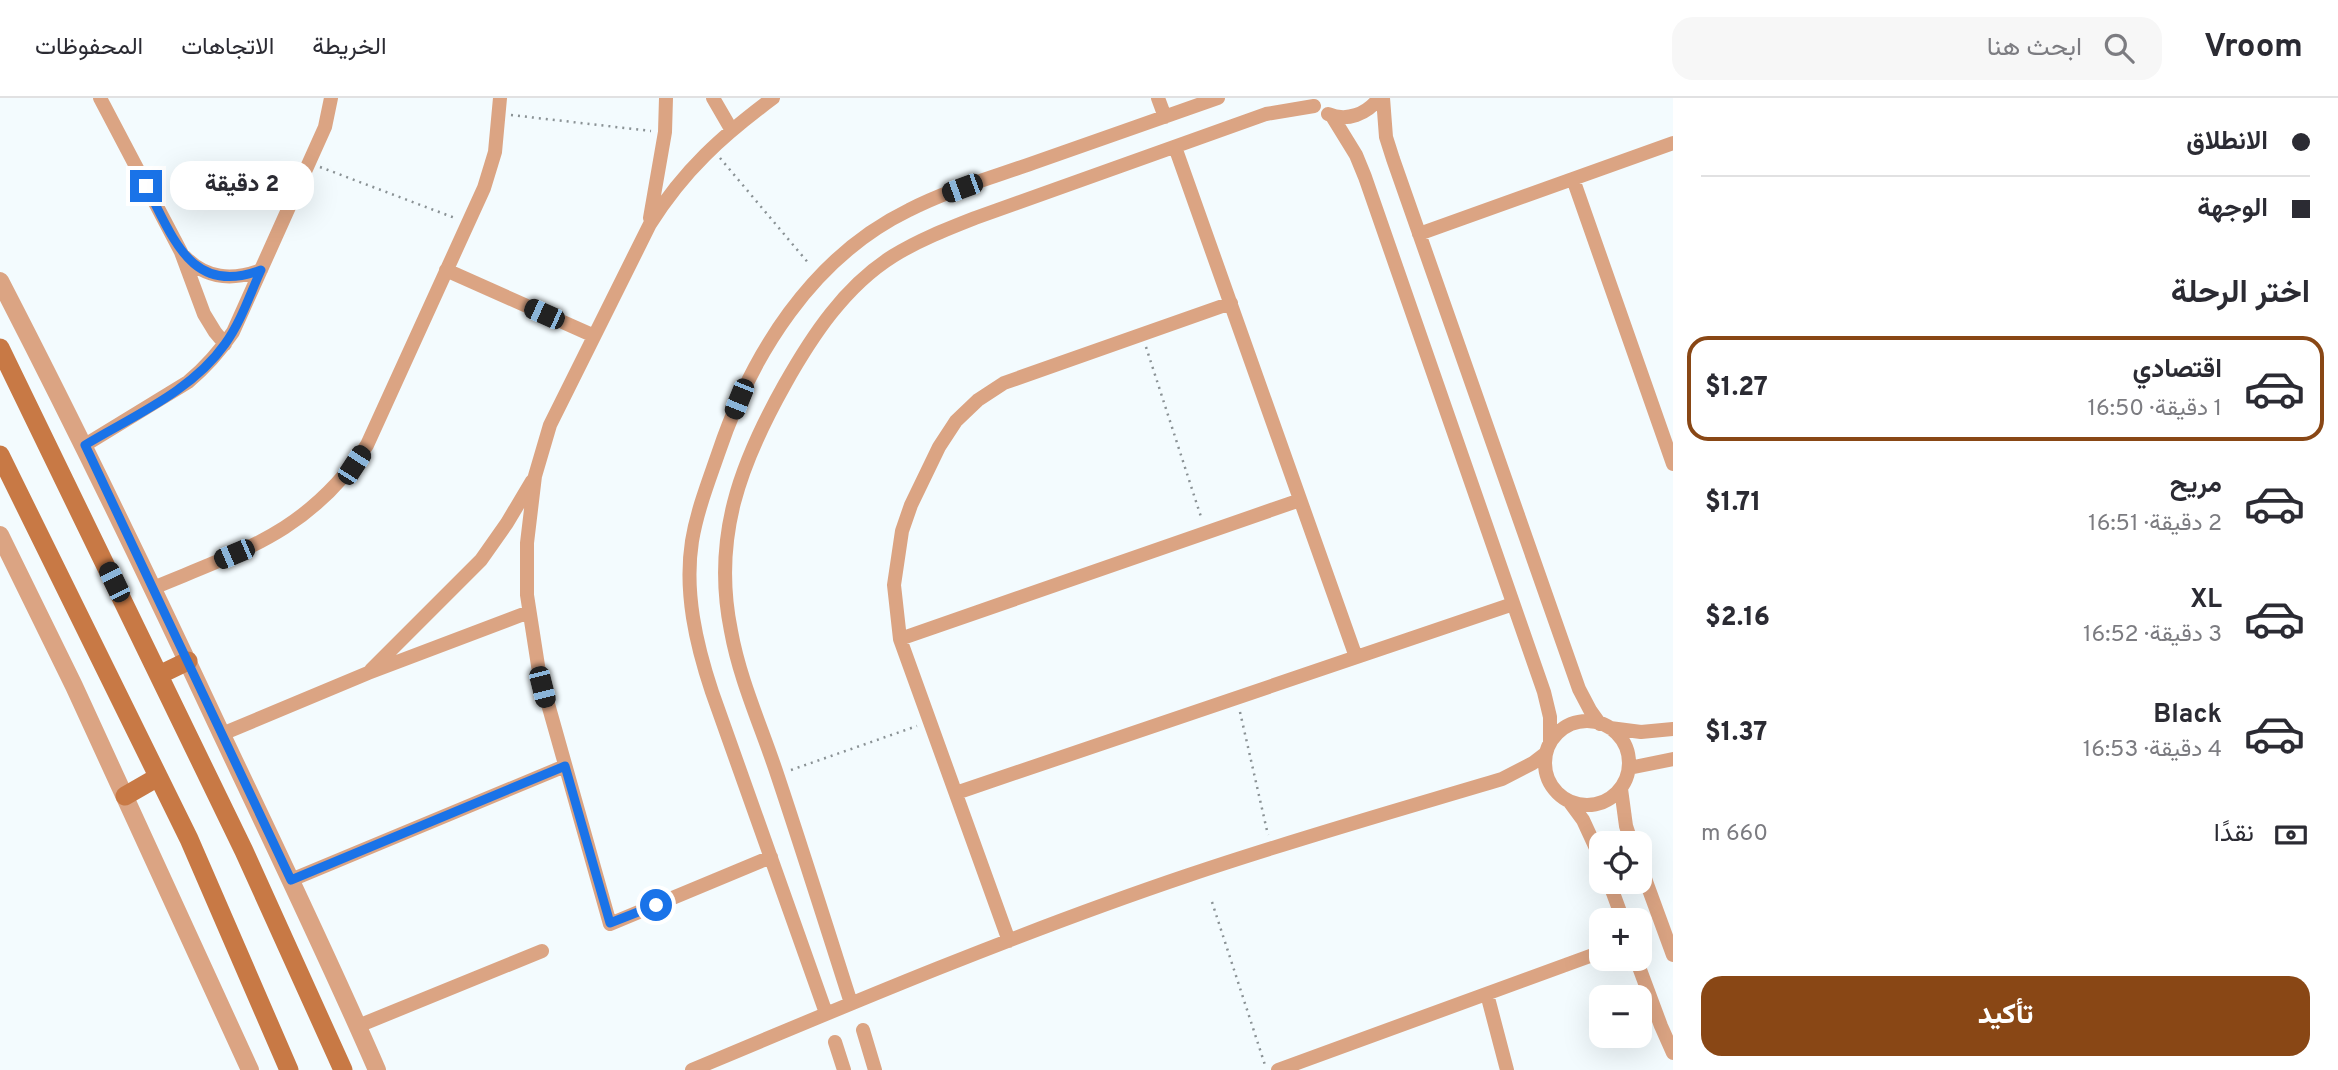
<!DOCTYPE html>
<html lang="ar">
<meta charset="utf-8">
<style>
:root{--surface:#fff;--page:#f7f7f7;--text:#2b2b33;--muted:#7c7c81;--line:#e1e1e2;--accent:#894715}
body{margin:0;font-family:Overpass,Vazirmatn,sans-serif;background:var(--page);color:var(--text);direction:rtl;height:100vh;display:flex;flex-direction:column;font-size:26px;white-space:nowrap}
*{box-sizing:border-box;margin:0}
p{font-size:23px;color:var(--muted)}
.icon{flex:none;width:38px;height:38px;fill:none;stroke:currentColor;stroke-width:2;stroke-linecap:round;stroke-linejoin:round}
.map{position:relative;flex:1;overflow:hidden;direction:ltr}
.sheet{display:flex;flex-direction:column;background:var(--surface);width:665px}
.sheet>*{flex:none}
.banner{display:grid;align-content:center;height:154px;padding:0 28px;background:var(--surface)}
.tools{position:absolute;left:1589px;top:733px;display:grid;gap:14px}
.tools a{display:grid;place-items:center;width:63px;height:63px;border-radius:14px;background:var(--surface);box-shadow:0 7px 28px #0002;font-size:35px}
.end{position:absolute;width:32px;height:32px;margin:-16px;border:9px solid #1a73e8;background:#fff;box-shadow:0 0 0 4px #fff}
.from{border-radius:50%}
.bubble{position:absolute;height:49px;border-radius:21px;background:var(--surface);box-shadow:0 7px 28px #0002;font-size:23px;font-weight:800;line-height:49px;text-align:center;direction:rtl}
.car{position:absolute;width:21px;height:42px;margin:-21px -10px;border-radius:9px;box-shadow:0 0 5px 2px #0007;background:linear-gradient(#222 24%,#8ab4d8 0 40%,#222 0 76%,#8ab4d8 0 86%,#222 0)}
.banner b{display:flex;align-items:center;gap:24px;height:66px;font-size:26px}
.banner b+b{border-top:2px solid var(--line)}
.banner i{width:18px;height:18px;background:var(--text)}
ul{padding:0;list-style:none}
li{display:flex;align-items:center;gap:21px;height:105px;margin:0 14px 10px;padding:0 14px;border:4px solid transparent;border-radius:21px}
li div{flex:1}
li b{display:block;font-size:26px}
li em{font-style:normal;font-weight:800}
li.on{border-color:var(--accent)}
li>.icon{width:63px;height:63px;stroke-width:1.5}
h2{padding:0 28px;font-size:32px;line-height:84px}
.pay{display:flex;align-items:center;gap:18px;height:77px;padding:0 28px;font-size:26px}
.pay p{margin-inline-start:auto}
.action{display:flex;gap:14px;margin-top:auto;padding:14px 28px}
.action a{flex:1;height:80px;border-radius:21px;background:var(--accent);color:#fff;font-size:28px;font-weight:800;line-height:80px;text-align:center}
header{display:flex;align-items:center;gap:42px;box-sizing:border-box;height:98px;padding:0 35px;background:var(--surface);border-bottom:2px solid var(--line)}
header strong{font-size:33px}
nav{display:flex;gap:38px;margin-inline-start:auto;font-size:24px}
.search{width:490px;height:63px;background:var(--page);display:flex;align-items:center;gap:18px;box-sizing:border-box;padding:0 24px;border-radius:21px;color:var(--muted);font-size:26px}
main{display:flex;flex:1;min-height:0}
.map>svg:first-child{display:block}
.lines{fill:none;stroke-linecap:round;stroke-linejoin:round}
.path{stroke:#8a9295;stroke-width:2.5;stroke-dasharray:2 5;stroke-linecap:butt}
.minor{stroke:#dba483;stroke-width:14}
.tertiary{stroke:#dba483;stroke-width:18}
.secondary{stroke:#c87945;stroke-width:19}
.route{stroke:#1a73e8;stroke-width:9}
</style>
<header>
<strong>Vroom</strong>
<div class="search"><svg class="icon" aria-label="search" viewBox="0 0 24 24"><circle cx="10" cy="10" r="6"/><path d="M15 15l6 6"/></svg>ابحث هنا</div>
<nav><a>الخريطة</a><a>الاتجاهات</a><a>المحفوظات</a></nav>
</header>
<main>
<section class="sheet">
<div class="banner">
<b><i class="from"></i>الانطلاق</b>
<b><i></i>الوجهة</b>
</div>
<h2>اختر الرحلة</h2>
<ul>
<li class="on"><svg class="icon" aria-label="car" viewBox="0 0 24 24"><path d="M5 17H2v-5l4-1 3-4h7l3 4 3 1v5h-3M9 17h6M6 11h13"/><circle cx="7" cy="17" r="2"/><circle cx="17" cy="17" r="2"/></svg><div><b>اقتصادي</b><p>1 دقيقة · 16:50</p></div><em>$1.27</em></li>
<li><svg class="icon" aria-label="car" viewBox="0 0 24 24"><path d="M5 17H2v-5l4-1 3-4h7l3 4 3 1v5h-3M9 17h6M6 11h13"/><circle cx="7" cy="17" r="2"/><circle cx="17" cy="17" r="2"/></svg><div><b>مريح</b><p>2 دقيقة · 16:51</p></div><em>$1.71</em></li>
<li><svg class="icon" aria-label="car" viewBox="0 0 24 24"><path d="M5 17H2v-5l4-1 3-4h7l3 4 3 1v5h-3M9 17h6M6 11h13"/><circle cx="7" cy="17" r="2"/><circle cx="17" cy="17" r="2"/></svg><div><b>XL</b><p>3 دقيقة · 16:52</p></div><em>$2.16</em></li>
<li><svg class="icon" aria-label="car" viewBox="0 0 24 24"><path d="M5 17H2v-5l4-1 3-4h7l3 4 3 1v5h-3M9 17h6M6 11h13"/><circle cx="7" cy="17" r="2"/><circle cx="17" cy="17" r="2"/></svg><div><b>Black</b><p>4 دقيقة · 16:53</p></div><em>$1.37</em></li>
</ul>
<div class="pay"><svg class="icon" aria-label="cash" viewBox="0 0 24 24"><path d="M3 7h18v10H3z"/><circle cx="12" cy="12" r="2"/></svg>نقدًا<p>660 m</p></div>
<div class="action"><a>تأكيد</a></div>
</section>
<div class="map">
<svg width="1673" height="972" viewBox="0 0 1673 972">
<rect width="100%" height="100%" fill="#f3fbfe"/>
<g class="lines">
<!-- path -->
<path class="path" d="M511 17 651 33
M720 60 810 167
M320 69 455 120
M1146 249 1202 422
M1240 614 1268 737
M791 672 917 628
M1212 804 1265 967"/>
<!-- minor -->
<path class="minor" d="M100 0 181 154 204 216 215 234 225 246
M713 0 731 31
M1158 0 1165 19
M1383 0 1386 39 1393 61 1579 591 1590 612 1600 626
M1328 16C1347 24 1367 16 1379 0
M1332 18 1356 57 1365 79 1544 594 1550 619V645
M1175 49 1356 559
M1573 81 1673 366
M650 120 665 34 666 0
M1419 136 1673 45
M184 158C206 181 232 183 261 172
M446 172 592 237
M85 347 188 284C206 269 220 253 233 234L325 29 331 0
M153 490C244 452 309 434 367 347L484 90 495 54 500 0
M900 541 1300 402
M371 572 481 462 507 425 532 383
M1545 665a42 42 0 1 1 84 0a42 42 0 1 1-84 0Z
M1610 630 1641 634 1673 631
M222 636 368 575 529 514
M1629 670 1673 661
M1621 691 1626 728 1632 746
M956 695 1513 506
M1569 703 1583 722 1601 761
M771 759 610 826 539 574 527 497V445L535 378 550 327 650 126C684 72 722 38 773 0
M1640 767 1673 857
M291 782 565 668
M1609 784 1623 822
M1009 843 900 541 894 487 902 433 911 407 939 349 956 323 978 302 1004 285 1231 205
M1636 861 1661 928 1673 955
M1487 896 1507 972
M851 905C827 830 803 754 778 679 762 630 740 583 731 533 712 440 740 366 785 286 812 238 845 188 893 158 919 142 947 131 975 120L1266 16 1314 8
M826 915 712 594C696 546 684 494 692 443 697 413 708 385 718 356 751 257 812 159 909 112 948 92 991 80 1033 65 1095 43 1156 22 1218 0
M358 928 542 853
M863 932 875 972
M835 944 844 972
M692 972C856 903 1020 834 1189 777 1292 742 1398 712 1502 681L1533 665 1546 655
M1278 972 1601 854"/>
<!-- tertiary -->
<path class="tertiary" d="M0 183C77 332 150 483 221 635 274 747 328 859 377 972
M0 437 74 588 250 972"/>
<!-- secondary -->
<path class="secondary" d="M0 250 244 753 343 972
M0 357 189 741 289 972
M159 577 188 563
M125 698 158 679"/>
</g>
<g class="lines">
<!-- route -->
<path class="route" d="M146 88C173 139 191 199 261 172 250 196 241 224 225 246 192 293 133 318 85 347L291 782 565 668 610 825 656 807"/>
</g>
</svg>
<div class="tools">
<a><svg class="icon" aria-label="locate" viewBox="0 0 24 24"><circle cx="12" cy="12" r="6"/><path d="M12 2v4M12 18v4M2 12h4M18 12h4"/></svg></a>
<a>+</a>
<a>−</a>
</div>
<i class="end from" style="left:656px;top:807px"></i>
<i class="end" style="left:146px;top:88px"></i>
<div class="bubble" style="left:170px;top:63px;width:144px">2 دقيقة</div>
<i class="car" style="left:962px;top:90px;rotate:250deg"></i>
<i class="car" style="left:544px;top:216px;rotate:294deg"></i>
<i class="car" style="left:739px;top:301px;rotate:202deg"></i>
<i class="car" style="left:354px;top:367px;rotate:33deg"></i>
<i class="car" style="left:234px;top:456px;rotate:247deg"></i>
<i class="car" style="left:114px;top:484px;rotate:334deg"></i>
<i class="car" style="left:542px;top:589px;rotate:166deg"></i>
</div>
</main>
